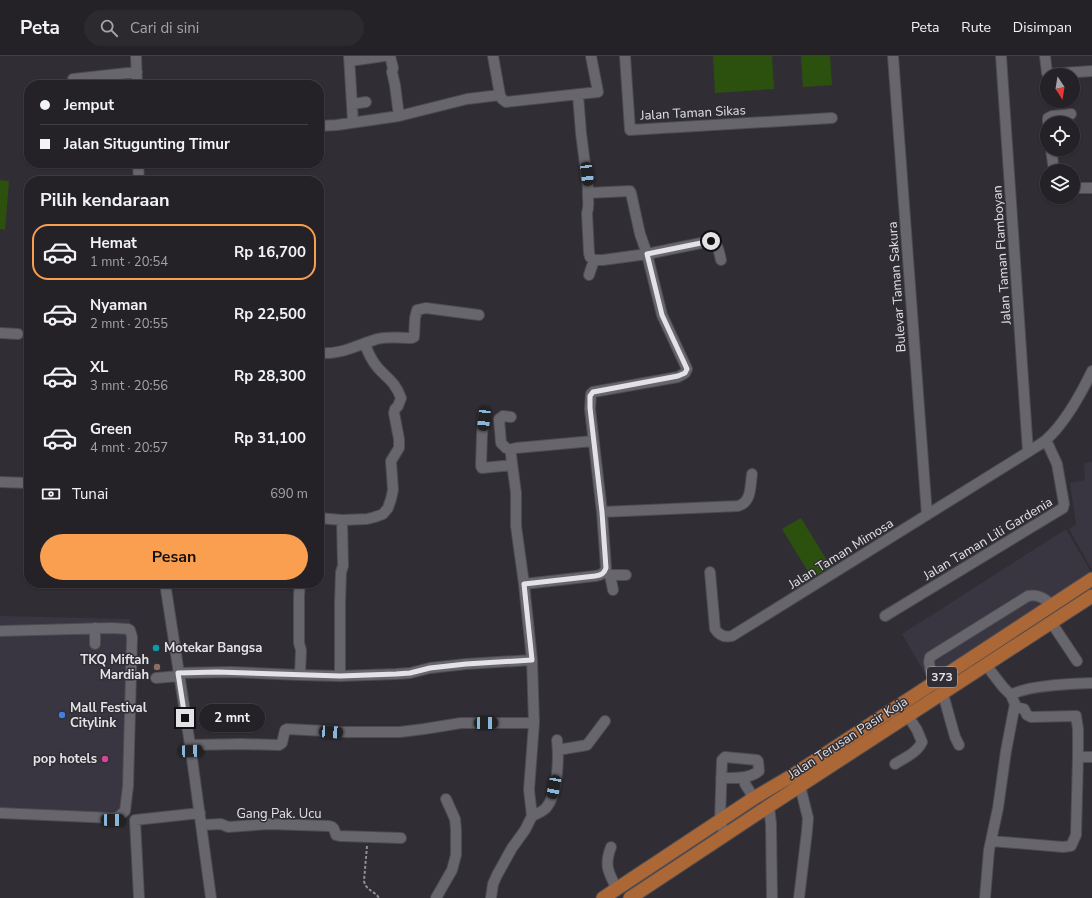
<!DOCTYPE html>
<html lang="id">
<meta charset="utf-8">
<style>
:root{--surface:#242227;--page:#2c2a2f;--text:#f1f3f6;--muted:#a3a4a7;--line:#413f44;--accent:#fa9f4f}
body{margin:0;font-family:"Nunito Sans",sans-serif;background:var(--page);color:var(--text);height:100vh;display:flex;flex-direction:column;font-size:15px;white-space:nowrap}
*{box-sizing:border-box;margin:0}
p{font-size:13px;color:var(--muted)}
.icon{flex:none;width:22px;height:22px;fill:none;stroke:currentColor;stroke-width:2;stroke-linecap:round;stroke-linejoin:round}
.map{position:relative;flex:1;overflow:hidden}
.details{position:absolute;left:24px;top:120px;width:300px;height:412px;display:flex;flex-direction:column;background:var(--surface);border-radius:16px;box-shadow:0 1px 3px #0004,0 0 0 1px var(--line)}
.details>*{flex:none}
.hud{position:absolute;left:24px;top:24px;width:300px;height:88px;border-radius:16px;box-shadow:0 1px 3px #0004,0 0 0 1px var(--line);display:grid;align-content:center;height:88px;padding:0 16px;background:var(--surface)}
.needle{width:26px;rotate:168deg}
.tools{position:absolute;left:1040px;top:12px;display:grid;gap:8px}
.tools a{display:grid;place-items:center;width:40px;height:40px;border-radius:50%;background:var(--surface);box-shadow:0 1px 3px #0004,0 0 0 1px var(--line);font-size:20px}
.end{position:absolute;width:18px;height:18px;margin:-9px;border:5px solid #e3e2e6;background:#111;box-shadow:0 0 0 2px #111}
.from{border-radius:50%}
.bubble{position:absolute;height:28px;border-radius:14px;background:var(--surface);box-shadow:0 1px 3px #0004,0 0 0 1px var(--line);font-size:13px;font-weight:700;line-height:28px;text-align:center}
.car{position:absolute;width:12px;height:24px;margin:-12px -6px;border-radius:5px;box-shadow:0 0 3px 1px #0007;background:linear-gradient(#222 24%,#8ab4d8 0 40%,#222 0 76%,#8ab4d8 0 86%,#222 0)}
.hud b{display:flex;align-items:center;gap:14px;height:38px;font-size:15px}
.hud b+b{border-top:1px solid var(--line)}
.hud i{width:10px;height:10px;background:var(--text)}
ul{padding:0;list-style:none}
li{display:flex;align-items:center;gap:12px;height:56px;margin:0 8px 6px;padding:0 8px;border:2px solid transparent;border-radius:16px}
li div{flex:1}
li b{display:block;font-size:15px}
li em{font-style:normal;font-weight:700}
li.current{border-color:var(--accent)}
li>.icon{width:36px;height:36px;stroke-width:1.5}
h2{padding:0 16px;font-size:18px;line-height:48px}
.pay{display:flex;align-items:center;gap:10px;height:44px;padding:0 16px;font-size:15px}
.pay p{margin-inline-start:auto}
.button{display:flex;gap:8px;margin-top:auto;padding:8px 16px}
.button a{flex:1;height:46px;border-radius:24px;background:var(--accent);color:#111;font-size:16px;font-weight:700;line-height:46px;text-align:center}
header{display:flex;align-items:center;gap:24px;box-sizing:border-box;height:56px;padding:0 20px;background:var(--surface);border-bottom:1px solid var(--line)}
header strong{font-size:19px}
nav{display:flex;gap:22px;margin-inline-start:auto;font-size:14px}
.search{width:280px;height:36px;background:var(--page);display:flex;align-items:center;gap:10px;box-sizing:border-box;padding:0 14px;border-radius:22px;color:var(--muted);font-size:15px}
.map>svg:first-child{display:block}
.built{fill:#393541}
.green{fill:#2c510e}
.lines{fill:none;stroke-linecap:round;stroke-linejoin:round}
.minor-casing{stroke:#4d4b51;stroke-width:12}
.major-casing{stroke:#4d4b51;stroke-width:15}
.path{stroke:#908e93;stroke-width:2;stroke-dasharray:3 2;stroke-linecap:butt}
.minor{stroke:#68666d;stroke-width:10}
.major{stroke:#ab6735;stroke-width:13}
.route{stroke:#e3e2e6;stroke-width:5}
.culture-dot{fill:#0f9aa8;stroke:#302e34;stroke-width:1.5}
.education-dot{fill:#8d6e63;stroke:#302e34;stroke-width:1.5}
.shop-dot{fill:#3f7fe0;stroke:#302e34;stroke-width:1.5}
.hotel-dot{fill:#d1479c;stroke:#302e34;stroke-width:1.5}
.labels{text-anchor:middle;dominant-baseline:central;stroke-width:3;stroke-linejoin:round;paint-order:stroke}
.shield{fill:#302e34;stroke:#adacb1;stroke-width:1}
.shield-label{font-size:12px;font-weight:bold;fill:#e3e2e6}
.street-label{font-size:13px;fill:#e3e2e6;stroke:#302e34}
.poi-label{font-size:13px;font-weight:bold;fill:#e3e2e6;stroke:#302e34;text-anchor:start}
</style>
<header>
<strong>Peta</strong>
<div class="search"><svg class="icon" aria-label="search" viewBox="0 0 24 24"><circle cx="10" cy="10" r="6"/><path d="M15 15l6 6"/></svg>Cari di sini</div>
<nav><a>Peta</a><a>Rute</a><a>Disimpan</a></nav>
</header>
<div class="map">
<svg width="1092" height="842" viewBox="0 0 1092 842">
<rect width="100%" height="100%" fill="#302e34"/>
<!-- built -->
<path class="built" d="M1092 406V514L1069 473 1076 468 1070 427 1085 424 1084 407Z
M1066 473 1092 518 930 626 902 578Z
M0 560 130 563 126 761 0 754Z"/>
<!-- green -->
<path class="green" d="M713 0H772L774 33 715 37Z
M801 0H830L832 29 803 31Z
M0 124 9 125 5 174 0 173Z
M801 462 831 511 812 522 782 473Z"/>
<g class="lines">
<!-- minor casing -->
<g class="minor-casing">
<path id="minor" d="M136 0 137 29
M349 0 353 66
M390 0 393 12 392 16 395 29 399 60
M493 0 500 39
M625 0 630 74 832 62
M893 0 927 459
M1001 0 1028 396
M1045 0 1047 17 1049 18 1092 15
M350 5 384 0
M73 23 137 16
M352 48 366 46
M1048 67V62L1052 60 1071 58
M319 70 337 69 399 60 467 43 500 39 502 43 506 46 598 36 591 0
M1051 93 1054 115
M138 107 139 125
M1073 132H1092
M588 137 630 135 631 137 640 178 647 198 711 185C719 188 719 197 721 204
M589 219 594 204
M0 277 18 278
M319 297C341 299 357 289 377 283 389 280 401 282 412 282L414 281 415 262 417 254 426 252 479 259
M484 358 482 379 481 410 482 412 512 409
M511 361 503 360 499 363 501 387 506 392 511 394
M0 426 29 427
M602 456 738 450C752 446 750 430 752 418
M319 462 342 464 367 463 375 461 383 458 388 452 391 443 393 434 391 405 399 392V383L394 357 395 353 398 350 401 342C395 326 389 324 378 312 372 305 368 297 365 288
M605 515 610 519 613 534
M710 516 715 573C719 579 724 582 732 580L1028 396C1034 392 1041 388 1046 384 1066 366 1081 338 1092 315
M610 519H626
M165 527 191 695 211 842
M524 528 595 520C601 519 604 518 606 512L602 456 590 353 591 338 593 336 678 321 685 317 687 313 662 259 647 198 603 204H594L590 201 589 197 587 157C590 149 587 141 588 132L581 77 578 39
M885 560 1063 452 1064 448 1057 408 1046 384
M1051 566 1077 605
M0 575 111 572 128 573 130 574 132 581 128 730 125 755 118 761 113 762 0 757
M95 588V572
M178 617 231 616 300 619 340 620 396 618 410 617 430 612 466 608 532 604
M300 619 301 594 299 587V539L300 527
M340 620V547L341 516 343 510 342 464
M156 622 179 620
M1011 639C1027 629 1072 628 1092 627
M190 689 242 688 279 689 282 687 285 674 287 673 345 676H400L424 673 461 667H534
M959 689 955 681 943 638 931 617 929 606 930 601 1028 540C1039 538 1045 543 1052 549
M558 694 587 689 605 665
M1078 701H1092
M895 708C904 702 917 697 922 686L917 674 908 660
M744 721 745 728 754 742
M721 722C734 722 749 723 759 715L758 705 757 704 725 701 722 704 720 765 725 779
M796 725 800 730 808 762 807 775 799 842
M769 750 771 768 772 842
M532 760C537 758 542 756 546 752 558 738 559 702 557 684
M202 769 221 768 228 771 269 768 329 770C335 771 334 774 336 779L340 780 401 782
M991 785 1063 791 1071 790 1076 779 1078 701V673L1076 660 1031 661 1027 659 1024 653 1015 651
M611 791C604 809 608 816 617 833
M139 842 135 764 200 757
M436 842 452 814 456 799V773L455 763 446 743
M491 842 493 828 497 819 512 792 525 774 532 760 529 734 534 667 532 604 524 528 516 470V437L511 399V394L512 393 516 392 593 385
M985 842 989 794 998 752 1006 695 1015 648 1011 639 1003 631 986 609"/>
</g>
<!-- major casing -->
<g class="major-casing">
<path id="major" d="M603 842 754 742 793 719 1092 523
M630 842 769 750 1092 540"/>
</g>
<!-- path -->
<path class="path" d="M367 790 364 825C366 835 374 834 379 842"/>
<!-- minor -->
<use href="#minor" class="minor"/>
<!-- major -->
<use href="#major" class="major"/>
</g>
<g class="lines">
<!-- route -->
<path class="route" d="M185 662 178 617 217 616 340 620 396 618 410 617 430 612 466 608 532 604 524 528 595 520C601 519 604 518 606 512L602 456 590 352V340L593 336 678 320 685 317 687 313 662 259 647 198 711 185"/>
</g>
<!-- markers -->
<circle class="culture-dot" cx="156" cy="592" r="4"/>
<circle class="education-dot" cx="157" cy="611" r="4"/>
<circle class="shop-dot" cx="62" cy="659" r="4"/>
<circle class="hotel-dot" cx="105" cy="703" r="4"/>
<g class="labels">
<!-- shield labels -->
<rect class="shield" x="927" y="611" width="30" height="20" rx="3"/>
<g class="shield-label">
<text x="942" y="621">373</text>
</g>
<!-- street labels -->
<g class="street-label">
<text transform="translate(693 57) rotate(-3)">Jalan Taman Sikas</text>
<text transform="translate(1002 199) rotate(-94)">Jalan Taman Flamboyan</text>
<text transform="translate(897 231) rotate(-94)">Bulevar Taman Sakura</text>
<text transform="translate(988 483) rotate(-31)">Jalan Taman Lili Gardenia</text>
<text transform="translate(841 498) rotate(-32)">Jalan Taman Mimosa</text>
<text transform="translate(848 682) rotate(-33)">Jalan Terusan Pasir Koja</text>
<text x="279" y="758">Gang Pak. Ucu</text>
</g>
<!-- poi labels -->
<g class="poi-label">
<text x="164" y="592">Motekar Bangsa</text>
<text x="149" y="604" text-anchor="end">TKQ Miftah<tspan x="149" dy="15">Mardiah</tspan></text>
<text x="70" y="652">Mall Festival<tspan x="70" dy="15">Citylink</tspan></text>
<text x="97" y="703" text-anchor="end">pop hotels</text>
</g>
</g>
</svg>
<div class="tools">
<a><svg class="needle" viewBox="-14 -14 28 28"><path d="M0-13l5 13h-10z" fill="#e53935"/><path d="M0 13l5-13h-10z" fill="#a3a4a7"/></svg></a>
<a><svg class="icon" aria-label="locate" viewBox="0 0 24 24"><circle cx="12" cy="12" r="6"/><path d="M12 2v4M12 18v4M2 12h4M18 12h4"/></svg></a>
<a><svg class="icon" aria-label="layers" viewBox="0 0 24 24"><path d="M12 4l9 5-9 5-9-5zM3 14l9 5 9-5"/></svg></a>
</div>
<i class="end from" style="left:711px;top:185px"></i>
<i class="end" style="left:185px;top:662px"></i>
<div class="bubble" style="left:199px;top:648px;width:66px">2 mnt</div>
<i class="car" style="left:587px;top:118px;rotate:173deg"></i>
<i class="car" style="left:484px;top:363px;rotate:186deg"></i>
<i class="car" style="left:486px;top:667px;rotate:89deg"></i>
<i class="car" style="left:331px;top:676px;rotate:94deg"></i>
<i class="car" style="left:191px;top:695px;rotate:88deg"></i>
<i class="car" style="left:554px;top:731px;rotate:191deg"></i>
<i class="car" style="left:113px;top:764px;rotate:91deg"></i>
<div class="hud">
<b><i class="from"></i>Jemput</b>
<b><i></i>Jalan Situgunting Timur</b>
</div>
<section class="details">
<h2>Pilih kendaraan</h2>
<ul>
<li class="current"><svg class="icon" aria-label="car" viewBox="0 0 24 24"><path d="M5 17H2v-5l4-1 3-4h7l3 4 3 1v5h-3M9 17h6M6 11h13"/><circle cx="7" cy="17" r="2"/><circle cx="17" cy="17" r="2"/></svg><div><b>Hemat</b><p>1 mnt · 20:54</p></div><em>Rp 16,700</em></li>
<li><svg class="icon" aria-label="car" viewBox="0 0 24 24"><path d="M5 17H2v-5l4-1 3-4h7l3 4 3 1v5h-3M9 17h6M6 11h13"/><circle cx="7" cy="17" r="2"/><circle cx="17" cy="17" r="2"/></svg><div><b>Nyaman</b><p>2 mnt · 20:55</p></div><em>Rp 22,500</em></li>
<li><svg class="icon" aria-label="car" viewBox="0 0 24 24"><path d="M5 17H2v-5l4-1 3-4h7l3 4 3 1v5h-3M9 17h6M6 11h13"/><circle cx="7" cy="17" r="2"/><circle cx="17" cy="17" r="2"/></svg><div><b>XL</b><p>3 mnt · 20:56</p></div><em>Rp 28,300</em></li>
<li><svg class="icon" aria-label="car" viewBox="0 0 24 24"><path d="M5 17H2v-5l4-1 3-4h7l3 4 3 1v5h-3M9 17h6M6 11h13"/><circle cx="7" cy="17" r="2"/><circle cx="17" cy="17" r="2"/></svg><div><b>Green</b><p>4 mnt · 20:57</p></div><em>Rp 31,100</em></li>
</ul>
<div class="pay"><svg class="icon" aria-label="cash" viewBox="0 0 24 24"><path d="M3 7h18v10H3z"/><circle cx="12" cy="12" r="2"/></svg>Tunai<p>690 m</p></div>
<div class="button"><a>Pesan</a></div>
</section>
</div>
